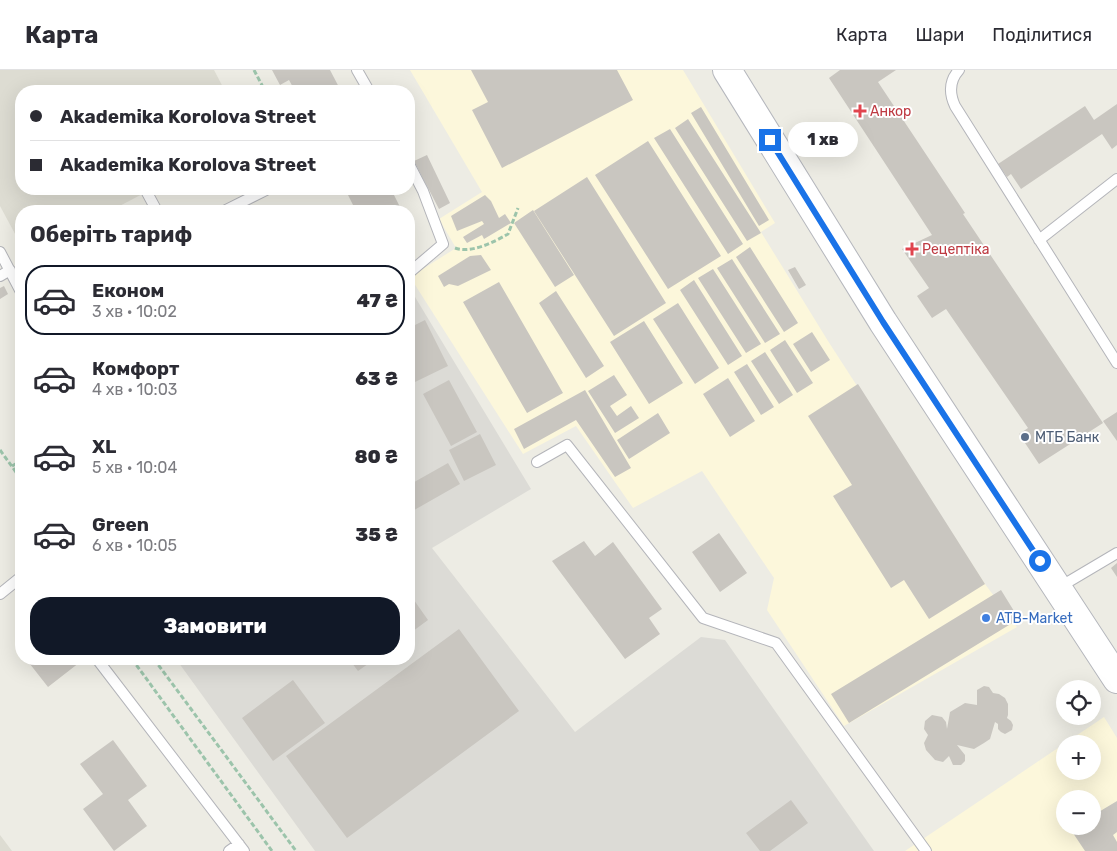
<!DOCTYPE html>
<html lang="uk">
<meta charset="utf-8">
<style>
:root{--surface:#fff;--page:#f2f2f3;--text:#2b2b33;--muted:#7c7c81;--line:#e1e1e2;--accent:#111827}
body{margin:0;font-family:Rubik,sans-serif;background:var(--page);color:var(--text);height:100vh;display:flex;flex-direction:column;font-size:19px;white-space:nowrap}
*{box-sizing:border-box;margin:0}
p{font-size:16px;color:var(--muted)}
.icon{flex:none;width:28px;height:28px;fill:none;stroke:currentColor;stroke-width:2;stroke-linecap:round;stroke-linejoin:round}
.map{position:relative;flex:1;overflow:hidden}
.sheet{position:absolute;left:15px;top:135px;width:400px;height:460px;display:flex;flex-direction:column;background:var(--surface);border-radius:20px;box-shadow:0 5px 20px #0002}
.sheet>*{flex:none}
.top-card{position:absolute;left:15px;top:15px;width:400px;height:110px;border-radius:20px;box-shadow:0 5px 20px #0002;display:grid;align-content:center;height:110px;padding:0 15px;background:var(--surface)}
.controls{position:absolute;left:1056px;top:610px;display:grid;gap:10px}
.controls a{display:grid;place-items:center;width:45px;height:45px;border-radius:50%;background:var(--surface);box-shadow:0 5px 20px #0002;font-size:25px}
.end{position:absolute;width:22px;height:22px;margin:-11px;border:6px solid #1a73e8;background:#fff;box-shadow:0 0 0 2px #fff}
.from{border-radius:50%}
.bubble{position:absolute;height:35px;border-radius:18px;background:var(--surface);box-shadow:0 5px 20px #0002;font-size:16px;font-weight:800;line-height:35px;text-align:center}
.top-card b{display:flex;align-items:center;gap:18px;height:48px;font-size:19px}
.top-card b+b{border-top:1px solid var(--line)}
.top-card i{width:12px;height:12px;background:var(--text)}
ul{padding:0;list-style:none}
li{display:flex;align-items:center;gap:15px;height:70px;margin:0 10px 8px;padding:0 5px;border:2px solid transparent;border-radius:20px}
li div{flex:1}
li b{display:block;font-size:19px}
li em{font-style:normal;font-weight:800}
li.active{border-color:var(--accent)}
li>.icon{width:45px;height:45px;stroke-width:1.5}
h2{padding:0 15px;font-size:22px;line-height:60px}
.action{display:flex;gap:10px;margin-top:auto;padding:10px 15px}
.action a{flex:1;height:58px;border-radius:20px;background:var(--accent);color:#fff;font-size:20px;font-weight:800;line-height:58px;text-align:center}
header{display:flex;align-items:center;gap:30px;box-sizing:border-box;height:70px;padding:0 25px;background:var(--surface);border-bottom:1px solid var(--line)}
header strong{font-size:24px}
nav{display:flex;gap:28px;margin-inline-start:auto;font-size:18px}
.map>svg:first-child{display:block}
.commercial{fill:#fcf7db;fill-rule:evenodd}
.industrial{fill:#dcdbd6}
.education{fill:#dddcd2}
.building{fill:#c9c6c0}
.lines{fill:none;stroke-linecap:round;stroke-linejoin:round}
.service-casing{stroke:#b4b5ba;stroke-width:12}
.secondary-casing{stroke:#b5b7bd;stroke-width:30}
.path{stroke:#9cc4ab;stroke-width:3;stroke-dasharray:5 2.5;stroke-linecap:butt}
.service{stroke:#fff;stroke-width:10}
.secondary{stroke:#fff;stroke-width:28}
.route{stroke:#1a73e8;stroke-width:6}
.health-dot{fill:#e0444e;stroke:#fff;stroke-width:2}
.service-dot{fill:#5c6f8a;stroke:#fff;stroke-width:2}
.shop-dot{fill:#3f7fe0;stroke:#fff;stroke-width:2}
.labels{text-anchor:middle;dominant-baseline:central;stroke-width:4;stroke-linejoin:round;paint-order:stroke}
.health-label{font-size:14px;fill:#be3a42;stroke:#fff;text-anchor:start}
.service-label{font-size:14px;fill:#4e5e75;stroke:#fff;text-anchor:start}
.shop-label{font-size:14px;fill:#366cbe;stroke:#fff;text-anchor:start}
</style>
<header>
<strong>Карта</strong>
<nav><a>Карта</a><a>Шари</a><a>Поділитися</a></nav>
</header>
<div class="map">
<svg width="1117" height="781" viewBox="0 0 1117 781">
<rect width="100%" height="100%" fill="#edece4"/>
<!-- commercial -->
<path class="commercial" d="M410 0H683L775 153 761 162 828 271 985 514 1017 557 844 656 767 540 774 508 702 401 633 438 576 356 523 384 410 207 456 178 439 149 482 122Z
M1104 647 1117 668V781H905ZM1065 674H1092V701H1065ZM1065 729H1092V756H1065Z"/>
<!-- industrial -->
<path class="industrial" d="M409 217 531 419 432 478 575 662 701 567 725 570 874 781H315L176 589H409Z"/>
<!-- education -->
<path class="education" d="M0 0H214L225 21H21V119H152L110 141H21V175L0 136Z
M0 765 12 781H0Z"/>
<!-- building -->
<path class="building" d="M272 0H330L341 21H295L289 10 280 15Z
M471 0H617L633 30 502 98 472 40 488 32Z
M840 0H896L878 12 965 143 963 144 1103 353 1039 394 1019 364 1028 358 946 239 932 248 917 226 929 218 902 179 932 165 829 8Z
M1117 34V75L1112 79 1102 64 1021 119 1011 104 1007 107 998 94 1085 36 1094 50Z
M701 37 769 150 759 156 691 43Z
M688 49 761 163 747 171 675 58Z
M670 59 743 174 728 184 654 68Z
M648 71 721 186 668 219 595 105Z
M427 85 450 133 439 139 414 91Z
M587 107 666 233 614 266 534 141Z
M345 119H391L402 141H356Z
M485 125 491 131 499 148 505 144 511 153 484 169 482 165 467 173 463 167 484 154 482 151 457 161 451 146Z
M533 140 574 205 555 217 514 153Z
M750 177 798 253 784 262 736 187Z
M481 185 491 200 458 216 449 214 444 217 438 206 470 186Z
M732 189 780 264 765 273 717 198Z
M795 197 806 215 799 219 788 200Z
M713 199 761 274 746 283 698 208Z
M694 210 742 286 728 295 680 220Z
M499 212 563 323 527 343 463 232Z
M4 216 8 224 0 229V218Z
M556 221 604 296 586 308 539 233Z
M678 233 719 298 695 314 653 249Z
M425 250 448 296 415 312 409 300V258Z
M644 251 683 313 649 334 610 272Z
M812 262 830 290 811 302 793 274Z
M785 270 813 313 797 323 770 280Z
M765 282 793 325 779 334 751 291Z
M747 294 774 337 761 345 734 302Z
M614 305 627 325 610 336 617 346 631 336 639 348 615 363 588 321Z
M728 308 755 351 730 367 703 324Z
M449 310 477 362 451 376 423 324Z
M858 314 985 514 929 549 904 510 891 518 833 426 852 415 808 346Z
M585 320 631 398 615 407 576 350 524 379 514 359Z
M1117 342V371L1103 351Z
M658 343 670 363 629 389 617 370Z
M480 364 496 395 464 411 449 380Z
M448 393 460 414 409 443V415Z
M719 463 747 503 720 522 692 482Z
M584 471 595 486 613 472 662 539 649 548 660 564 625 589 552 491Z
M1117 493V507L1111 498Z
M1001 520 1019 549 849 653 831 624Z
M409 523 428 550 409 564Z
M459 559 519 641 347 768 286 686Z
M26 589H84L48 617Z
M349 589H375L358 601Z
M293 610 325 653 273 691 242 648Z
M984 616 989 617 993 623 999 624 1005 628 1008 634V645L1007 648 1011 651 1013 655 1012 660 1005 664 1001 662 998 659V654L995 652 990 669 984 673 974 679 957 675 965 685V691L961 695H953L949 686 943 692 935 690 926 680 924 673 928 665 924 659 925 651 932 645 942 647 946 652 947 659 950 642 965 633 977 635V620Z
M113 670 147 716 128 730 147 756 114 781 83 739 103 724 80 694Z
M791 730 808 753 770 781H760L746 763Z
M1117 731V762L1113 765 1117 772V781H1085L1071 760 1077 756H1092V746Z"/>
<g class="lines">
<!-- service casing -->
<g class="service-casing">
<path id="service" d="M357 0 369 21
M959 0C949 11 949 23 955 36L1117 293
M409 94 423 121 443 174 409 203
M145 119 157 141
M224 141 268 119
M1039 170 1117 109
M0 182 21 222
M0 206 10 200
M537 392 567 375 703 548 776 573 926 781
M1058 518 1117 483
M0 524 21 507
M97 589 244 781
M229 781 239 774"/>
</g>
<!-- secondary casing -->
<g class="secondary-casing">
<path id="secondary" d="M727 0 883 252 1117 609"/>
</g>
<!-- path -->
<path class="path" d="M254 0 265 21
M455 178C471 184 494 172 508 164L518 138
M0 380 21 409
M12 396 21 391
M132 589 272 781
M154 589 296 781"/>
<!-- service -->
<use href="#service" class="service"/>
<!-- secondary -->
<use href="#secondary" class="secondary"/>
</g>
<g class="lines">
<!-- route -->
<path class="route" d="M770 70 883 252 1040 491"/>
</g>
<!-- markers -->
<g class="health-dot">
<path d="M857.5 33.5h5v5h5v5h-5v5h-5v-5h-5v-5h5z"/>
<path d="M909.5 171.5h5v5h5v5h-5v5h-5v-5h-5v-5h5z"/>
</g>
<circle class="service-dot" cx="1025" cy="367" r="5"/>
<circle class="shop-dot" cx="986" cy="548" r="5"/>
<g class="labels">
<!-- health labels -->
<g class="health-label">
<text x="870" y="41">Анкор</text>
<text x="922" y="179">Рецептіка</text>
</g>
<!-- service labels -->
<g class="service-label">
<text x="1035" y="367">МТБ Банк</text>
</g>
<!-- shop labels -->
<g class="shop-label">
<text x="996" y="548">ATB-Market</text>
</g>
</g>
</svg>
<div class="controls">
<a><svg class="icon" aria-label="locate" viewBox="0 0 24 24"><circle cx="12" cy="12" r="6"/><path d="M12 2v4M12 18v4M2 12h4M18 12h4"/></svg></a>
<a>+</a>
<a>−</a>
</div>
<i class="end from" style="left:1040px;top:491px"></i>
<i class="end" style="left:770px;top:70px"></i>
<div class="bubble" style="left:788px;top:52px;width:70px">1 хв</div>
<div class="top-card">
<b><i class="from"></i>Akademika Korolova Street</b>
<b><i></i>Akademika Korolova Street</b>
</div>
<section class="sheet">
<h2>Оберіть тариф</h2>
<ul>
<li class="active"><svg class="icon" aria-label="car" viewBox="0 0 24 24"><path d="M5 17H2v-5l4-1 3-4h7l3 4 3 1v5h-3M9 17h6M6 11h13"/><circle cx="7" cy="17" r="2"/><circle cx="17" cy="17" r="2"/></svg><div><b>Економ</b><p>3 хв · 10:02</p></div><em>47 ₴</em></li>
<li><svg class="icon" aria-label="car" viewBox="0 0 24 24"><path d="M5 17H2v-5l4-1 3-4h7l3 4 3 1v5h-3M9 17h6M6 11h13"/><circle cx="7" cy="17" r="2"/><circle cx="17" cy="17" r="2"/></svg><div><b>Комфорт</b><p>4 хв · 10:03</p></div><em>63 ₴</em></li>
<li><svg class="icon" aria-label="car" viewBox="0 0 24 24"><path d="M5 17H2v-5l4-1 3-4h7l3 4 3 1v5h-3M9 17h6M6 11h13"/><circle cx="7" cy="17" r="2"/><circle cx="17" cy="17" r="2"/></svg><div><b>XL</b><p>5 хв · 10:04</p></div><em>80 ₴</em></li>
<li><svg class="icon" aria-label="car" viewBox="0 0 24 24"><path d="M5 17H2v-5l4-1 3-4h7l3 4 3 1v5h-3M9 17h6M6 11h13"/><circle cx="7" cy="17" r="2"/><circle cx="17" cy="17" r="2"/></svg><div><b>Green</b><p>6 хв · 10:05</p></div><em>35 ₴</em></li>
</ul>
<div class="action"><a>Замовити</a></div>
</section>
</div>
